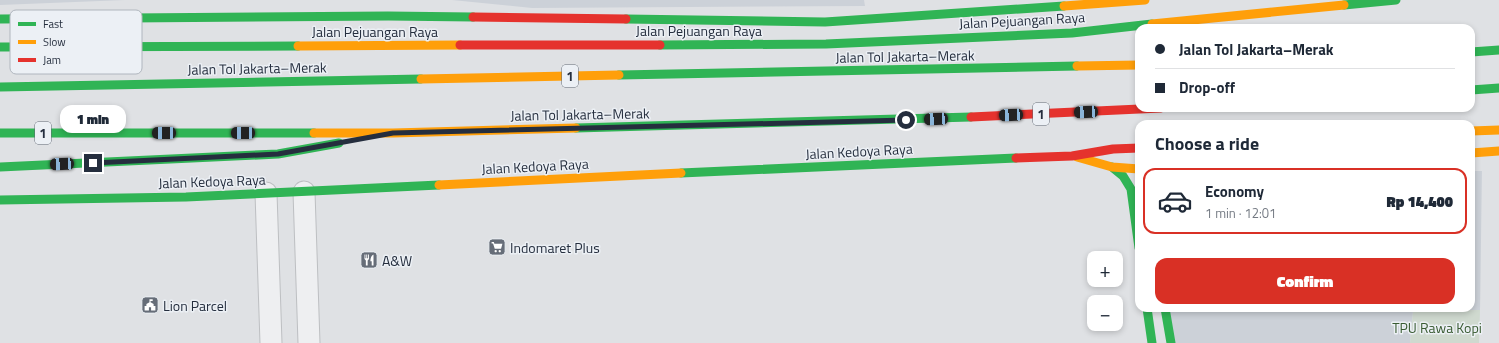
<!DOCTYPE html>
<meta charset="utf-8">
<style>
:root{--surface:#fff;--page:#f6f6f7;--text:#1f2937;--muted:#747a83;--line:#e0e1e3;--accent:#d93025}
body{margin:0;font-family:"Titillium Web",sans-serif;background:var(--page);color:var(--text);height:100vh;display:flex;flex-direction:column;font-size:15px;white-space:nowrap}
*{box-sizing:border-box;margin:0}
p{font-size:13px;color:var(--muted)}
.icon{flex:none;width:22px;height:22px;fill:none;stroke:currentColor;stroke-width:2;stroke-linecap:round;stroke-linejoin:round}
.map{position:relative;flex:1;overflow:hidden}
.drawer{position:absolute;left:1135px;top:120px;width:340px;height:192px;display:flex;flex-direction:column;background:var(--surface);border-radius:12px;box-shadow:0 2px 6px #0003}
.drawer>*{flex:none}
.top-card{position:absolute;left:1135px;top:24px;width:340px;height:88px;border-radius:12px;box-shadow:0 2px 6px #0003;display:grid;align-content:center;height:88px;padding:0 20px;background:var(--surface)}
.buttons{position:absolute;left:1087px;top:251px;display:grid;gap:8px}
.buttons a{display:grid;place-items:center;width:36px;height:36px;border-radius:8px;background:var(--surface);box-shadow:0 2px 6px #0003;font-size:20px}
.end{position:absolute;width:18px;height:18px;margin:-9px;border:5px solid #252e3e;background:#fff;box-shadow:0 0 0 2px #fff}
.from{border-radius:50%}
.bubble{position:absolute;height:28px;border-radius:12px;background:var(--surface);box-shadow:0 2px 6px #0003;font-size:13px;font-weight:800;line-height:28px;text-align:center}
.car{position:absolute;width:12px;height:24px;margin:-12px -6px;border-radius:5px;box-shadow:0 0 3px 1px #0007;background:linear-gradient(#222 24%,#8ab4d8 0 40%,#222 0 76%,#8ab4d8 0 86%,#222 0)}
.top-card b{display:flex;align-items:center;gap:14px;height:38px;font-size:15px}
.top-card b+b{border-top:1px solid var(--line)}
.top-card i{width:10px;height:10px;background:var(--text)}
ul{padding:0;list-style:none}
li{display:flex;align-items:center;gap:12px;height:66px;margin:0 8px 6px;padding:0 12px;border:2px solid transparent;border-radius:12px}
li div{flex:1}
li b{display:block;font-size:15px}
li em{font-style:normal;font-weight:800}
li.selected{border-color:var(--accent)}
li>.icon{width:36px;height:36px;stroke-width:1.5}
h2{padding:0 20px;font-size:18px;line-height:48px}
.cta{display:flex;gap:8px;margin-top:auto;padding:8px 20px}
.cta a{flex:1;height:46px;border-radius:12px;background:var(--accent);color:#fff;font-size:16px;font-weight:800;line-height:46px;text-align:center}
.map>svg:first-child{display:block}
.built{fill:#ccd1d8}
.green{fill:#cfd9cf}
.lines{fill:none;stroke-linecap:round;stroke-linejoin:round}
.street-casing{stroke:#bdbfc2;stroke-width:23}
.street{stroke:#eeeff1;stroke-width:21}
.fast{stroke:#30b455;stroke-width:9}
.slow{stroke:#ff9f0a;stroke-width:9}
.jam{stroke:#e5322d;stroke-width:9}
.route{stroke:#252e3e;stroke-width:5}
.labels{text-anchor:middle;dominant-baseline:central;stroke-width:3;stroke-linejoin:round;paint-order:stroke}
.shield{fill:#ecf0f5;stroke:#616875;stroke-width:1}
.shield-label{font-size:13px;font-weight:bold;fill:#252e3e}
.street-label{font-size:14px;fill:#252e3e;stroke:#ecf0f5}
.poi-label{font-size:14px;fill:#252e3e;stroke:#ecf0f5;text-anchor:start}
.park-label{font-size:14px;fill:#395b32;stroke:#ecf0f5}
.key{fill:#ecf0f5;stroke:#b0b6be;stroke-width:1}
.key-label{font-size:11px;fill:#252e3e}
</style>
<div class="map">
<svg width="1499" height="343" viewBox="0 0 1499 343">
<rect width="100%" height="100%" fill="#dfe1e4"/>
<!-- built -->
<path class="built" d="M0 0H125L0 5Z
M452 0H864L865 6 532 8Z
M1471 171H1482L1480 310 1413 311 1410 343H1172L1165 308H1471Z"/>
<!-- green -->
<path class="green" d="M1480 310 1479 343H1410L1413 311Z"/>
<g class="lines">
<!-- street casing -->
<g class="street-casing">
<path id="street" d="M304 192 309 343
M266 193 271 343"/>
</g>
<!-- street -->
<use href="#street" class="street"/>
<!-- fast -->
<path class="fast" d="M1344 5 1396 0
M0 19 388 16 473 17
M626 19 825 22 1064 6
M660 45 826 44 1072 33 1152 24
M0 47 298 46
M1471 52 1499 50
M619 75 1077 66
M0 87 421 79
M1471 90 1499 88
M576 128 971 117
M0 133H314
M0 167 278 154 339 143
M1112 167 1123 176 1131 189 1139 248
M681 173 1016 158
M0 200 186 197 439 185
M1147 308 1152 343
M1165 308 1171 343"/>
<!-- slow -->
<path class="slow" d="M1064 6 1145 0
M1152 24 1344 5
M298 46 460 45
M1077 66 1139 65
M421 79 619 75
M1471 131 1499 130
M314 133H393L576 128
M1471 153 1499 151
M1077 157 1112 167 1139 169
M439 185 681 173"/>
<!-- jam -->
<path class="jam" d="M473 17 626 19
M460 45H660
M971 117 1161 108
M1016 158 1072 156 1113 149 1139 148"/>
</g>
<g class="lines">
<!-- route -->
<path class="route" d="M93 163 278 154 393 133 906 120"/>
</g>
<!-- icons -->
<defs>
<g id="supermarket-square" transform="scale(0.9)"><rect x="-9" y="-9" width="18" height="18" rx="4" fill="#666d78" stroke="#ecf0f5"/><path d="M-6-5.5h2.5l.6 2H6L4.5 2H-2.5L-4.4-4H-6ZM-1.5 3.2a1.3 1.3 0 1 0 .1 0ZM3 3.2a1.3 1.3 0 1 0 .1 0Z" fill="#fff"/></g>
<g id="restaurant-square" transform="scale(0.9)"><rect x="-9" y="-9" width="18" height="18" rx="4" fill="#666d78" stroke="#ecf0f5"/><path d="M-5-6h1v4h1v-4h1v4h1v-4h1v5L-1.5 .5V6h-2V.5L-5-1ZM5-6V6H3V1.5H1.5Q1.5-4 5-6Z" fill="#fff"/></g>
<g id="civic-square" transform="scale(0.9)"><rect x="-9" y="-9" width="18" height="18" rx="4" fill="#666d78" stroke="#ecf0f5"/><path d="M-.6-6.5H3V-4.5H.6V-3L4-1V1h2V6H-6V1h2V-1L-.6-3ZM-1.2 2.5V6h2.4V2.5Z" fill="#fff"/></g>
</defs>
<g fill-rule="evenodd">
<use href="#supermarket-square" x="497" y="247"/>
<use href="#restaurant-square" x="369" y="260"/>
<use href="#civic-square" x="150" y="305"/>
</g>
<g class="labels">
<!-- shield labels -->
<g class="shield">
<rect x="562" y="65" width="16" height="22" rx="3"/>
<rect x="1033" y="103" width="16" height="22" rx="3"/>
<rect x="35" y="122" width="16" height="22" rx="3"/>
</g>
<g class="shield-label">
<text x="570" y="76">1</text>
<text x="1041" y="114">1</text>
<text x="43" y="133">1</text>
</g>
<!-- street labels -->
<g class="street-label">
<text transform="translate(1022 20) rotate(-3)">Jalan Pejuangan Raya</text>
<text x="699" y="30">Jalan Pejuangan Raya</text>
<text x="375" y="31">Jalan Pejuangan Raya</text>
<text transform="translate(905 56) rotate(-1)">Jalan Tol Jakarta–Merak</text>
<text transform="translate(257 68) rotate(-1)">Jalan Tol Jakarta–Merak</text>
<text transform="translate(580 114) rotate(-1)">Jalan Tol Jakarta–Merak</text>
<text transform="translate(859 151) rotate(-3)">Jalan Kedoya Raya</text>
<text transform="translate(535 166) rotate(-3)">Jalan Kedoya Raya</text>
<text transform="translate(212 181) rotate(-2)">Jalan Kedoya Raya</text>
</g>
<!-- poi labels -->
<g class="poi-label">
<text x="510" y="247">Indomaret Plus</text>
<text x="382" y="260">A&amp;W</text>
<text x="163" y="305">Lion Parcel</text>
</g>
<!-- park labels -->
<g class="park-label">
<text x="1437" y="327">TPU Rawa Kopi</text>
</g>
</g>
<!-- legend -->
<rect x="10" y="10" width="132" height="64" rx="6" class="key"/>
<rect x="18" y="22" width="18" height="4" fill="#30b455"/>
<rect x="18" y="40" width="18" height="4" fill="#ff9f0a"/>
<rect x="18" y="58" width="18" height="4" fill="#e5322d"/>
<g class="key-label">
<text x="43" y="28">Fast</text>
<text x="43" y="46">Slow</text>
<text x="43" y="64">Jam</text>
</g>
</svg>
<div class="buttons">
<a>+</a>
<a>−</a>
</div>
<i class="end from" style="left:906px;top:120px"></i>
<i class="end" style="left:93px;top:163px"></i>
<div class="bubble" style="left:60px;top:105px;width:66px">1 min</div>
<i class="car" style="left:1086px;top:112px;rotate:267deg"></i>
<i class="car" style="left:1011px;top:115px;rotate:267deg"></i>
<i class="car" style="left:936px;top:119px;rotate:267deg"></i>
<i class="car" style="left:164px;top:133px;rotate:270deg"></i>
<i class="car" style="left:243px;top:133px;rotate:270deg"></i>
<i class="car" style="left:62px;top:164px;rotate:267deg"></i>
<div class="top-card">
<b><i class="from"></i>Jalan Tol Jakarta–Merak</b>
<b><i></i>Drop-off</b>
</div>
<section class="drawer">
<h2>Choose a ride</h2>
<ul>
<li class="selected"><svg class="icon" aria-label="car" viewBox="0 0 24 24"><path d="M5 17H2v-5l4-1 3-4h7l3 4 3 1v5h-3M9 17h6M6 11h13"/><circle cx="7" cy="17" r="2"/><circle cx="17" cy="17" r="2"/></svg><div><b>Economy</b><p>1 min · 12:01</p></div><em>Rp 14,400</em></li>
</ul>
<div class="cta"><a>Confirm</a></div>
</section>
</div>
